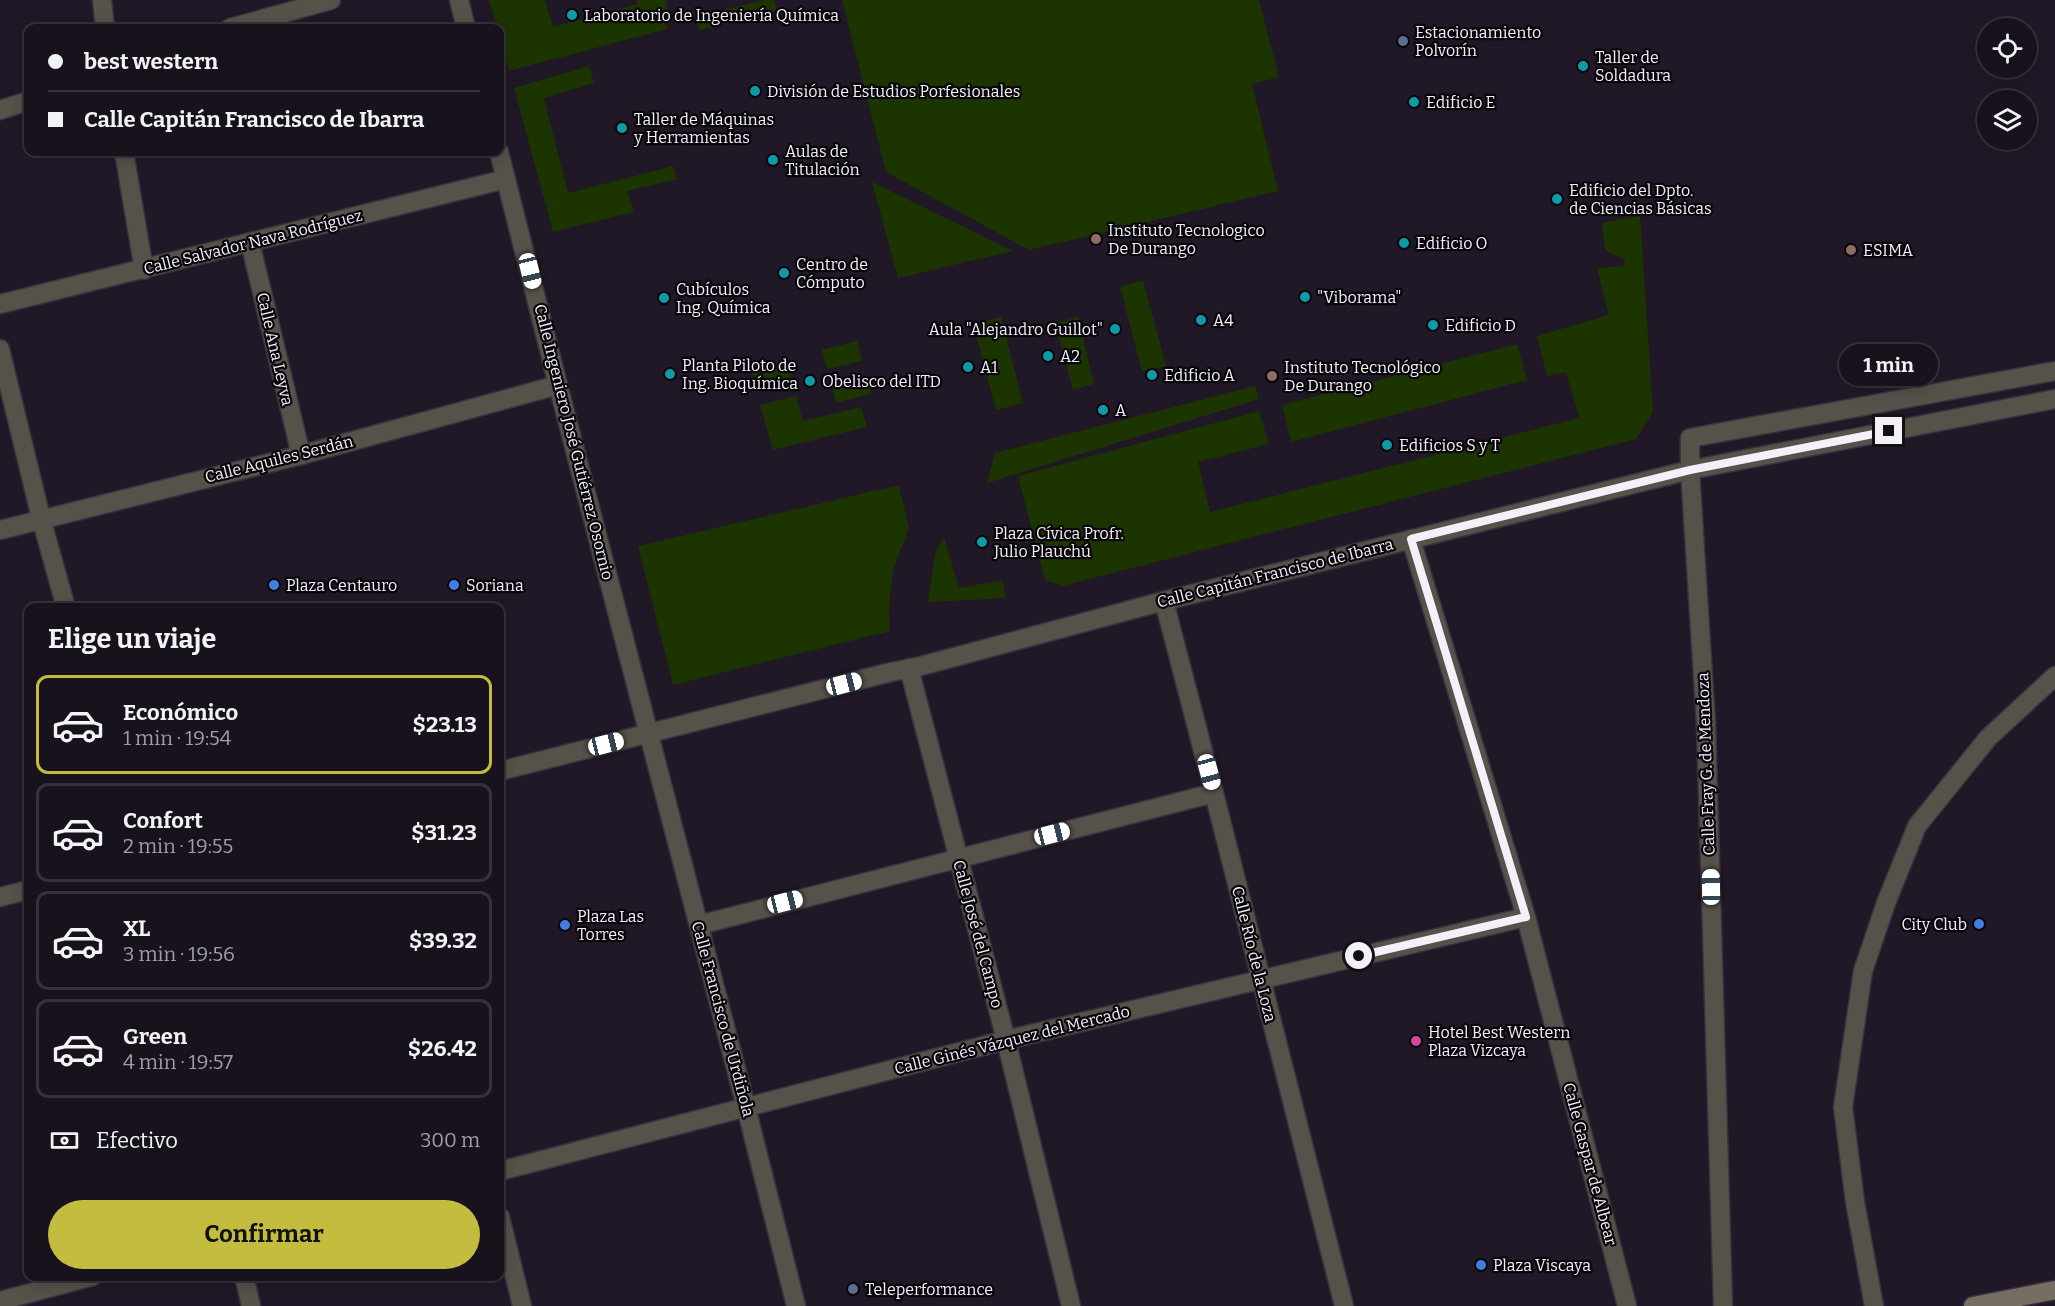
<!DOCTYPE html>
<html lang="es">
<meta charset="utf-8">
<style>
:root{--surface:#18121d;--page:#25202a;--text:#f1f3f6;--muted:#9f9ea4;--line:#36323b;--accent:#c4bc3e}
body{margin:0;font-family:Bitter,serif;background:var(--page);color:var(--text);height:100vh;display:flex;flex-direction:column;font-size:22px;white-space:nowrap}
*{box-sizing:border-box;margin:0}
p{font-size:20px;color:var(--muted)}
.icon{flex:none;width:33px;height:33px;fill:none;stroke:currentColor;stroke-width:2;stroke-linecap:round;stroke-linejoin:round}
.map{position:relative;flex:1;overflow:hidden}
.sheet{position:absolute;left:24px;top:603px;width:480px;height:678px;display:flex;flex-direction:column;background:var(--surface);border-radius:12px;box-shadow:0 3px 15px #0003,0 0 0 2px var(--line)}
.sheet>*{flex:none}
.top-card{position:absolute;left:24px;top:24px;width:480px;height:132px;border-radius:12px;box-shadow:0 3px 15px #0003,0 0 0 2px var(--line);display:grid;align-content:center;height:132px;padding:0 24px;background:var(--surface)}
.tools{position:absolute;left:1977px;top:18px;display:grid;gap:12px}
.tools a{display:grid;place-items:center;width:60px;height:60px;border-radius:50%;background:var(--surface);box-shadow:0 3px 15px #0003,0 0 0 2px var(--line);font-size:30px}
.end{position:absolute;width:27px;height:27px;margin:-14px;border:8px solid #f5effa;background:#111;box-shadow:0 0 0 3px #111}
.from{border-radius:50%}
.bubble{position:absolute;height:42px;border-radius:21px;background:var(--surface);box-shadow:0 3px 15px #0003,0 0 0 2px var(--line);font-size:20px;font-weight:700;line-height:42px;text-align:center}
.car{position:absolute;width:18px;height:36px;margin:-18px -9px;border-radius:8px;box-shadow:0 0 4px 2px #0007;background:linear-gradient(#fff 24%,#345 0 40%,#fff 0 76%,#345 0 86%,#fff 0)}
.top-card b{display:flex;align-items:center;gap:21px;height:57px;font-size:22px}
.top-card b+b{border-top:2px solid var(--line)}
.top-card i{width:15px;height:15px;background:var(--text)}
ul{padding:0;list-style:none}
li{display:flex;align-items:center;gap:18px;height:99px;margin:0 12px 9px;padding:0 12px;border:3px solid var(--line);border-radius:12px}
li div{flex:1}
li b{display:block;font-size:22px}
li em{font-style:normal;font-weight:700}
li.active{border-color:var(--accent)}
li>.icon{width:54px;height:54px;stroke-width:1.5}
h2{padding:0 24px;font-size:27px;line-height:72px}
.pay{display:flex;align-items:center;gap:15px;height:66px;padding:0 24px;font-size:22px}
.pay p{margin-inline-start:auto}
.action{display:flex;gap:12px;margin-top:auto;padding:12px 24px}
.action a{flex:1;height:69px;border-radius:36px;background:var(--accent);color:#111;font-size:24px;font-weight:700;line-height:69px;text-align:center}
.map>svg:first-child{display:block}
.green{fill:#1c3400}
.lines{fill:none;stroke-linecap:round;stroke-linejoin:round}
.minor-casing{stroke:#3a3240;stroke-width:21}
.tertiary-casing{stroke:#3a3240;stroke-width:21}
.secondary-casing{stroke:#3a3240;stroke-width:21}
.minor{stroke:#565149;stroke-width:18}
.tertiary{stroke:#565149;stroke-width:18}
.secondary{stroke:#776e63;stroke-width:18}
.route{stroke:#f5effa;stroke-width:8}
.culture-dot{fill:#0f9aa8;stroke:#08060b;stroke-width:2}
.service-dot{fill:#5c6f8a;stroke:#08060b;stroke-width:2}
.education-dot{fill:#8d6e63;stroke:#08060b;stroke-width:2}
.shop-dot{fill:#3f7fe0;stroke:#08060b;stroke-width:2}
.hotel-dot{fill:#d1479c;stroke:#08060b;stroke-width:2}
.labels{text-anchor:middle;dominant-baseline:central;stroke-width:4.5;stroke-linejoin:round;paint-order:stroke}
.poi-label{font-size:16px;fill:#f5effa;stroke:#08060b;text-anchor:start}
.street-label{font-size:16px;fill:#f5effa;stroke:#08060b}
</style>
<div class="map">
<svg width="2055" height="1306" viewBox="0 0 2055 1306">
<rect width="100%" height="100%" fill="#201827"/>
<!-- green -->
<path class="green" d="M489 0H545L553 27 637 4V0H666L670 18 664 20 667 29 509 71 500 38V28H497Z
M764 0H774L777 11 700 30 695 17Z
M842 0H1259L1279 77 1252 84 1278 191 1029 250 886 172Z
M589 66 594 83 544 98 568 193 673 166 677 179 627 191 634 212 553 232 514 88Z
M872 182 1013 251 898 278Z
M1640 216 1653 412 1636 439 1062 586 1045 580 1018 476 1259 411 1269 444 1198 462 1210 512 1575 419H1580L1566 372 1547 376 1537 336 1609 315 1597 268 1624 266 1625 260 1605 250 1602 223Z
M1143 280 1166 366 1142 371 1120 287Z
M1001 317 1023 403 996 410 973 324Z
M1078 317 1094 384 1073 390 1055 323Z
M857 341 862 361 827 369 822 350Z
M1517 344 1527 380 1291 442 1282 405Z
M787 363 792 382 757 391 752 371Z
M866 375 871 394 836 403 831 383Z
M1255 386 1259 399 987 483 995 453Z
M796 396 803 421 861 407 867 427 773 450 760 405Z
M899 485 909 528 893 570 889 607 890 631 673 685 638 546Z
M944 537 959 588 1003 580 1005 598 928 602 935 554Z"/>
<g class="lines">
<!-- minor casing -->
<g class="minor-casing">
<path id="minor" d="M102 0 105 28
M459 0 466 28
M230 28 331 0
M0 110 28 101
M124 152 144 270
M499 152 558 385 746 1107 796 1306
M250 242 301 455
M0 304 506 179
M0 349 41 518 66 608
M1411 539 1526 917 1627 1306
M1164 601 1214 793 1344 1306
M909 668 1006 1040 1071 1306
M699 925 1214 793
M500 1171 1006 1040 1526 917
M500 1217 522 1306
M244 1276 251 1306
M0 1301 93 1276
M1723 1306 1706 724 1690 470V438L2055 371
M1874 1306 1855 1202 1843 1107 1863 971 1886 903 1917 826 1988 738 2055 676"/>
</g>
<!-- tertiary casing -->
<g class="tertiary-casing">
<path id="tertiary" d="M0 530 301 455 558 385
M500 771 891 672 917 667 1164 601 1690 470 2055 399
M0 897 28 890"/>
</g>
<!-- secondary casing -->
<g class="secondary-casing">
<path id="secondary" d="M1973 1306 2055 1290"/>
</g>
<!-- minor -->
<use href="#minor" class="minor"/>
<!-- tertiary -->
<use href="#tertiary" class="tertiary"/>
<!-- secondary -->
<use href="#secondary" class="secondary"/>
</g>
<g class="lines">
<!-- route -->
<path class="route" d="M1359 956 1526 917 1411 539 1690 470 1889 431"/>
</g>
<!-- markers -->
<g class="culture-dot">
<circle cx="572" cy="15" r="6"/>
<circle cx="1583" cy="66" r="6"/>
<circle cx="755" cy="91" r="6"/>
<circle cx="1414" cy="102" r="6"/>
<circle cx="622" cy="128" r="6"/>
<circle cx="773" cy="160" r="6"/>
<circle cx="1557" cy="199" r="6"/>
<circle cx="1404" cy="243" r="6"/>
<circle cx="784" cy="273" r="6"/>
<circle cx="1305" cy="297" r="6"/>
<circle cx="664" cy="298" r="6"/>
<circle cx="1201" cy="320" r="6"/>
<circle cx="1433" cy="325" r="6"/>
<circle cx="1115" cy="329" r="6"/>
<circle cx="1048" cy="356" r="6"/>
<circle cx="968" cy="367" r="6"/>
<circle cx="670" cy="374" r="6"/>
<circle cx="1152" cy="375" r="6"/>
<circle cx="810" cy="381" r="6"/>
<circle cx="1103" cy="410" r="6"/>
<circle cx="1387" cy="445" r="6"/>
<circle cx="982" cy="542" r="6"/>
</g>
<g class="service-dot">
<circle cx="1403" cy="41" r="6"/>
<circle cx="853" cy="1289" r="6"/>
</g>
<g class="education-dot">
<circle cx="1096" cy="239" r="6"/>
<circle cx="1851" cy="250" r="6"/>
<circle cx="1272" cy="376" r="6"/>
</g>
<g class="shop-dot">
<circle cx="274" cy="585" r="6"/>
<circle cx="454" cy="585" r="6"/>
<circle cx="1979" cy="924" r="6"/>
<circle cx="565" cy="925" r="6"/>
<circle cx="1481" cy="1265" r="6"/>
</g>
<circle class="hotel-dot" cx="1416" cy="1041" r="6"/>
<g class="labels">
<!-- poi labels -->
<g class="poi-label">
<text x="584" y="15">Laboratorio de Ingeniería Química</text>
<text x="1415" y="32">Estacionamiento<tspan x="1415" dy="18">Polvorín</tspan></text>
<text x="1595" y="57">Taller de<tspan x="1595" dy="18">Soldadura</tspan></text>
<text x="767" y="91">División de Estudios Porfesionales</text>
<text x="1426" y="102">Edificio E</text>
<text x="634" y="119">Taller de Máquinas<tspan x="634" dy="18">y Herramientas</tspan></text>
<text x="785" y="151">Aulas de<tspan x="785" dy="18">Titulación</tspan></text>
<text x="1569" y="190">Edificio del Dpto.<tspan x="1569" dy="18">de Ciencias Básicas</tspan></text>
<text x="1108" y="230">Instituto Tecnologico<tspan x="1108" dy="18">De Durango</tspan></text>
<text x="1416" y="243">Edificio O</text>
<text x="1863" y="250">ESIMA</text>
<text x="796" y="264">Centro de<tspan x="796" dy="18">Cómputo</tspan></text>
<text x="676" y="289">Cubículos<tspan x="676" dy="18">Ing. Química</tspan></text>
<text x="1317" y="297">"Viborama"</text>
<text x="1213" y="320">A4</text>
<text x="1445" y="325">Edificio D</text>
<text x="1103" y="329" text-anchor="end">Aula "Alejandro Guillot"</text>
<text x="1060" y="356">A2</text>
<text x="682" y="365">Planta Piloto de<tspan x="682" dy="18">Ing. Bioquímica</tspan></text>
<text x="980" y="367">A1</text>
<text x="1284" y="367">Instituto Tecnológico<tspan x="1284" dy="18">De Durango</tspan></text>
<text x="1164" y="375">Edificio A</text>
<text x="822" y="381">Obelisco del ITD</text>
<text x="1115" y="410">A</text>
<text x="1399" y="445">Edificios S y T</text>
<text x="994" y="533">Plaza Cívica Profr.<tspan x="994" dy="18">Julio Plauchú</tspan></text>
<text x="286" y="585">Plaza Centauro</text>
<text x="466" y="585">Soriana</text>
<text x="577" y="916">Plaza Las<tspan x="577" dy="18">Torres</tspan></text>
<text x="1967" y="924" text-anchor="end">City Club</text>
<text x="1428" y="1032">Hotel Best Western<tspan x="1428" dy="18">Plaza Vizcaya</tspan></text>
<text x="1493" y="1265">Plaza Viscaya</text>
<text x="865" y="1289">Teleperformance</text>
</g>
<!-- street labels -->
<g class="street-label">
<text transform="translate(253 242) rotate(-14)">Calle Salvador Nava Rodríguez</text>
<text transform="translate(275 349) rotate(77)">Calle Ana Leyva</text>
<text transform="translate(574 442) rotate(76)">Calle Ingeniero José Gutiérrez Osornio</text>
<text transform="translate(279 459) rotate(-14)">Calle Aquiles Serdán</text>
<text transform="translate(1275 573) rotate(-14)">Calle Capitán Francisco de Ibarra</text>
<text transform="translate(1706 764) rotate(-92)">Calle Fray G. de Mendoza</text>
<text transform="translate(978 934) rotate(75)">Calle José del Campo</text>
<text transform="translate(1254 954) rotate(76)">Calle Río de la Loza</text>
<text transform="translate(723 1019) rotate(75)">Calle Francisco de Urdiñola</text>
<text transform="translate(1012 1040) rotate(-14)">Calle Ginés Vázquez del Mercado</text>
<text transform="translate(1590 1164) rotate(75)">Calle Gaspar de Albear</text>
</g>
</g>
</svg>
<div class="tools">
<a><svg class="icon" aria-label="locate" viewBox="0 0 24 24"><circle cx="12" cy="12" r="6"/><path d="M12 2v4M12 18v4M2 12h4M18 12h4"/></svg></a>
<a><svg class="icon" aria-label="layers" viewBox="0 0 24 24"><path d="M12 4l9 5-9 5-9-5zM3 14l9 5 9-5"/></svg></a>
</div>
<i class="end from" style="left:1359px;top:956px"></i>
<i class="end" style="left:1889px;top:431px"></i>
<div class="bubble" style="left:1839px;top:344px;width:99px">1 min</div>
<i class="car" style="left:530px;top:271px;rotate:166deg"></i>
<i class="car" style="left:844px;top:684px;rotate:76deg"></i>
<i class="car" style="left:606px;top:744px;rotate:76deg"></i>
<i class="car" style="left:1209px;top:772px;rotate:165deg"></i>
<i class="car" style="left:1052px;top:834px;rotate:76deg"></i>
<i class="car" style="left:1711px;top:887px;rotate:359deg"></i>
<i class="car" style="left:785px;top:902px;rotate:76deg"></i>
<div class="top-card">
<b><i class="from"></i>best western</b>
<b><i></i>Calle Capitán Francisco de Ibarra</b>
</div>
<section class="sheet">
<h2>Elige un viaje</h2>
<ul>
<li class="active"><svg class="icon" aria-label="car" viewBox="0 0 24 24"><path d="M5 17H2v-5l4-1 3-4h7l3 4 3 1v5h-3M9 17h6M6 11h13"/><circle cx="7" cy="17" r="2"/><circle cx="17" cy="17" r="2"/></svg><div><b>Económico</b><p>1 min · 19:54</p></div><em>$23.13</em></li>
<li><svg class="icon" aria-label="car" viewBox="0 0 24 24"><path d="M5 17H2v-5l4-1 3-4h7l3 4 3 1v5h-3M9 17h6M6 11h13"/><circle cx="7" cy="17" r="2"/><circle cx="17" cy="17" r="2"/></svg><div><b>Confort</b><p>2 min · 19:55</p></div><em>$31.23</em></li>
<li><svg class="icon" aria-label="car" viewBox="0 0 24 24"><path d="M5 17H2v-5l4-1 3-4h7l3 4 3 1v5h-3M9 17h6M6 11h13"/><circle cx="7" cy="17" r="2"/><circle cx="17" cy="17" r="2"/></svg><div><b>XL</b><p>3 min · 19:56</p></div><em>$39.32</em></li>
<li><svg class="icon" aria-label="car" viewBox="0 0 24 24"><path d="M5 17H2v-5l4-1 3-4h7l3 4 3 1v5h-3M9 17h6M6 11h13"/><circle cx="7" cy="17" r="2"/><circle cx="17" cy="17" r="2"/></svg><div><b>Green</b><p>4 min · 19:57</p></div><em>$26.42</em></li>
</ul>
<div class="pay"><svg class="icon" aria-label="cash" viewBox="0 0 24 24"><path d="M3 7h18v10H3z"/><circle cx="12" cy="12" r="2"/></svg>Efectivo<p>300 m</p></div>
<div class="action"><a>Confirmar</a></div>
</section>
</div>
